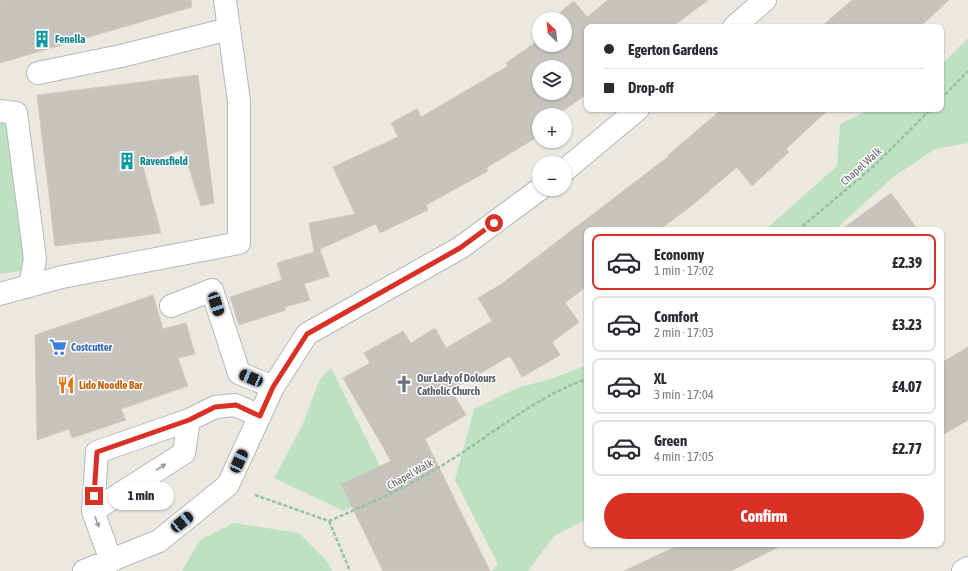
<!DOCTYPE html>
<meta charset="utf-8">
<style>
:root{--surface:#fff;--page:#f2f2f3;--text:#2b2b33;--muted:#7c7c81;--line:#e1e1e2;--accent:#d93025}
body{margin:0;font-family:"Asap Condensed",sans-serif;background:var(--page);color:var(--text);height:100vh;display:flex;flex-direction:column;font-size:15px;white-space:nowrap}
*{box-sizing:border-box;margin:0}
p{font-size:13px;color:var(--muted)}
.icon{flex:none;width:22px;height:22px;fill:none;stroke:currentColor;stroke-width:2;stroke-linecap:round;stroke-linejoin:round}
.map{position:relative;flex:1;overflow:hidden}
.drawer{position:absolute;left:584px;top:227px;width:360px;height:320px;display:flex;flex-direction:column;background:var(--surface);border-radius:8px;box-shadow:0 1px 3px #0004}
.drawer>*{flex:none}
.guide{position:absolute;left:584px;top:24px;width:360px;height:88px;border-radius:8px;box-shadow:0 1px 3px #0004;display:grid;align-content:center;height:88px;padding:0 20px;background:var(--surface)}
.needle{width:26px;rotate:333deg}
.buttons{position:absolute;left:532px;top:12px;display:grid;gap:8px}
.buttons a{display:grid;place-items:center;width:40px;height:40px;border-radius:50%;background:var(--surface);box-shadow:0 1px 3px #0004;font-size:20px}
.end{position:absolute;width:18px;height:18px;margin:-9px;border:5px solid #d93025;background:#fff;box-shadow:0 0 0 2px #fff}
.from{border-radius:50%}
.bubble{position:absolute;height:28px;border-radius:14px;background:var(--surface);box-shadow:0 1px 3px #0004;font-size:13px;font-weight:800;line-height:28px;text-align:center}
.car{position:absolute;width:12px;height:24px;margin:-12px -6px;border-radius:5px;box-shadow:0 0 3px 1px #0007;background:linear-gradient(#222 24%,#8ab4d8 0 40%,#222 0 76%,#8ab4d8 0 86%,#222 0)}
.guide b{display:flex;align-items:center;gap:14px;height:38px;font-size:15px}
.guide b+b{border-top:1px solid var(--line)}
.guide i{width:10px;height:10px;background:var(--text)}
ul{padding:7px 0 0;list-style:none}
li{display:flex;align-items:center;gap:12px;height:56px;margin:0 8px 6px;padding:0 12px;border:2px solid var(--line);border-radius:8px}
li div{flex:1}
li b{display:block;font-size:15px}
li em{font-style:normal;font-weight:800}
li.current{border-color:var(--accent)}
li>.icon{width:36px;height:36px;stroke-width:1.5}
.button{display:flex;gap:8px;margin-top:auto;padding:8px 20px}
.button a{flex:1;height:46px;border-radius:24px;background:var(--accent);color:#fff;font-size:16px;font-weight:800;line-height:46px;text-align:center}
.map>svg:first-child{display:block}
.green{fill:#bde1c1}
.building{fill:#c6c3bd;stroke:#cfcbbe;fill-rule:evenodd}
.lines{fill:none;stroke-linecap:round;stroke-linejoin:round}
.minor-casing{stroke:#b5b7bc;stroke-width:24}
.path{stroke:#97c1a7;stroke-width:2.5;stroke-dasharray:4 2;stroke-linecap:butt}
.minor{stroke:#fff;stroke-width:22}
.oneway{fill:#9b9da0}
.route{stroke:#d93025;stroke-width:5}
.labels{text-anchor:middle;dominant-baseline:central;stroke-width:3;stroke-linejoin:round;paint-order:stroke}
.culture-label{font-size:11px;font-weight:bold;fill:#0d838f;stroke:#fff;text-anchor:start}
.street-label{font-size:11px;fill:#585b60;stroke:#fff}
.shop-label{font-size:11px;font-weight:bold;fill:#366cbe;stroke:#fff;text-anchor:start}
.worship-label{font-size:11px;font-weight:bold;fill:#5b616d;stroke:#fff;text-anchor:start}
.food-label{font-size:11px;font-weight:bold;fill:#c56008;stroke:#fff;text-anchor:start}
</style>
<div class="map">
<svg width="968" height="571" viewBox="0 0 968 571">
<rect width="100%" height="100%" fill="#ebe9df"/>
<!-- green -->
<path class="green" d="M968 38V143L935 149 892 178 837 228V230H765L837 166 840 124 871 109H941V65Z
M8 121 25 270 0 274V122Z
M587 365V519L554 536 528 571H492L498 564 455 480 474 409 517 388 554 378Z
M331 368 391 488 344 511 274 478 302 426 320 379Z
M234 523 299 533 327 561 332 571H182L200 540Z"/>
<!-- building -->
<path class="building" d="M0 0H191L192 7 0 63Z
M608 0H708L672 27H587V94L557 115H539V136L486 168 488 171 426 205 428 210 380 233 376 224 320 249 329 276 304 284 310 300 285 307 286 310 239 325 230 297 282 280 277 263 314 252 309 223 355 214 333 167 398 137 391 123 417 109 421 117 508 66 506 63 539 40V45H565V19H552L574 1 587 17ZM539 67H565V93H539Z
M852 0H949L920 27H821Z
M198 75 214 203 201 206 183 150 142 163 161 233 55 246 37 95Z
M722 109H829L786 149 789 152 752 186 737 167 690 207 659 230H587V286L565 303 579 322 552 342 560 355 522 377 510 356 451 390 466 415 425 439 490 571H383L341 484 391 461 343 378 370 363 364 353 403 331 411 343 435 328 446 348 492 321 478 298 500 285 669 156 668 155Z
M891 193 918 230H841Z
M153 295 163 329 186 323 195 354 178 358 188 386 121 409 126 420 72 438 69 429 37 440 35 335Z
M968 347V420L941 436V363Z
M681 544H784L731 571H624Z"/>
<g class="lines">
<!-- minor casing -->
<g class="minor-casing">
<path id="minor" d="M734 27 765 0
M38 73 121 56 229 29
M0 111 16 113 35 259 30 286
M565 170 638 109
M0 294 62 277 239 243V101L225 0
M171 306 212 290 239 373 273 387
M189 420 215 407 235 405 260 416
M93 511 184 453 189 420 97 452 93 511 111 561
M84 571 159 541 228 485 273 387 307 334 460 248 540 189
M963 571 968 568"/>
</g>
<!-- path -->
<path class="path" d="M941 99 968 71
M798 230 874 166 931 109
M255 495 329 521C369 504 409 486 446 463 492 435 536 396 587 379
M329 521 350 571"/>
<!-- minor -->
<use href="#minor" class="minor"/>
</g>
<!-- one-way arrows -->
<defs><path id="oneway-solid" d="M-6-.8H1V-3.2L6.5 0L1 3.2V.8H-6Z"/></defs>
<g class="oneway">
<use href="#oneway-solid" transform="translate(161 467) rotate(-33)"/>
<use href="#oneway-solid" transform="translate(97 522) rotate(70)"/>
</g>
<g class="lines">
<!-- route -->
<path class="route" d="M94 496 97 452 189 420 215 407 236 405 260 416 273 387 307 334 460 248 494 223"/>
</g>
<!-- icons -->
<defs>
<g id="building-bare" transform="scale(1.38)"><path d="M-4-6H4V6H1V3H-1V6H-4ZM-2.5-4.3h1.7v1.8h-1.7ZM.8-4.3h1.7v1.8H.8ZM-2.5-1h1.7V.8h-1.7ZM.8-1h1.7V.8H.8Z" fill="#0f9aa8" stroke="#fff" stroke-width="2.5" paint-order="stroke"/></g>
<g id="supermarket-bare" transform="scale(1.38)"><path d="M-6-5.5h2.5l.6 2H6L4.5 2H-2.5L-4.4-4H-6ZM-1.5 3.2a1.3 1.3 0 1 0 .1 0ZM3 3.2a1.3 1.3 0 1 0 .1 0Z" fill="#3f7fe0" stroke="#fff" stroke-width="2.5" paint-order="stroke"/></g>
<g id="church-bare" transform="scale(1.38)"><path d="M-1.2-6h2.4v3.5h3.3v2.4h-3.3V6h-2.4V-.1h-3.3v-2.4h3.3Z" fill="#6b7280" stroke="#fff" stroke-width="2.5" paint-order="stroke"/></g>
<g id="restaurant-bare" transform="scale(1.38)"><path d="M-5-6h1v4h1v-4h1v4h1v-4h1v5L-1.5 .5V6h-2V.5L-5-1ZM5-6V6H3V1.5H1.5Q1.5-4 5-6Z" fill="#e8710a" stroke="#fff" stroke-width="2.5" paint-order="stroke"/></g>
</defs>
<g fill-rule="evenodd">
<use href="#building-bare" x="42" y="39"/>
<use href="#building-bare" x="127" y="161"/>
<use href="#supermarket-bare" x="58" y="347"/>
<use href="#church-bare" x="404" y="384"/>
<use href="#restaurant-bare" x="66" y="385"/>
</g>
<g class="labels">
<!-- culture labels -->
<g class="culture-label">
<text x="55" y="39">Fenella</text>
<text x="140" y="161">Ravensfield</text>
</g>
<!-- street labels -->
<g class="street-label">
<text transform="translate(861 166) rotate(-42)">Chapel Walk</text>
<text transform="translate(410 474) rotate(-29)">Chapel Walk</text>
</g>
<!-- shop labels -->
<g class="shop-label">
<text x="71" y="347">Costcutter</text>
</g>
<!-- worship labels -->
<g class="worship-label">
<text x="417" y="378">Our Lady of Dolours<tspan x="417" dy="13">Catholic Church</tspan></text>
</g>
<!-- food labels -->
<g class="food-label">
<text x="79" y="385">Lido Noodle Bar</text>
</g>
</g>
</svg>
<div class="buttons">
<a><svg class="needle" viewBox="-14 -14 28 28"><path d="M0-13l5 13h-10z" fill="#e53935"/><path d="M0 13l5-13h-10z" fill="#7c7c81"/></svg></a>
<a><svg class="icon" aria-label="layers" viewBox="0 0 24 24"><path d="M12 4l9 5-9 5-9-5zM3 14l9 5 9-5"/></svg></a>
<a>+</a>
<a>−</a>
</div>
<i class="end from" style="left:494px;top:223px"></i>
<i class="end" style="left:94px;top:496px"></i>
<div class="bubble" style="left:108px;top:482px;width:66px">1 min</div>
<i class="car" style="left:216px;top:304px;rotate:162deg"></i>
<i class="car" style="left:251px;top:378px;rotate:293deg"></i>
<i class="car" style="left:239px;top:461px;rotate:25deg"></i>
<i class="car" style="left:182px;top:522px;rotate:51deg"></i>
<div class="guide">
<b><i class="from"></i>Egerton Gardens</b>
<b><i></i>Drop-off</b>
</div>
<section class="drawer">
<ul>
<li class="current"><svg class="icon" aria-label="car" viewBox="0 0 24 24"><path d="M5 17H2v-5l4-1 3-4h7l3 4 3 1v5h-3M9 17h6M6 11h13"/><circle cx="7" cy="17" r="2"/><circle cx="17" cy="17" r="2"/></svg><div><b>Economy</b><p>1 min · 17:02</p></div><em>£2.39</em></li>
<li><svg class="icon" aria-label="car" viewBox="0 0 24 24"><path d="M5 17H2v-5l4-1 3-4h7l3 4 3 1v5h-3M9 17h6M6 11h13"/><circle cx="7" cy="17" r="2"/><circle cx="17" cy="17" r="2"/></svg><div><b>Comfort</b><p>2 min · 17:03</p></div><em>£3.23</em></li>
<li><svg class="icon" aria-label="car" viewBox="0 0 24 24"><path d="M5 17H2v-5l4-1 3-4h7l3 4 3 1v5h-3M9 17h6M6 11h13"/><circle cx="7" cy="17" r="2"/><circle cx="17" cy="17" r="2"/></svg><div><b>XL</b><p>3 min · 17:04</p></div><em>£4.07</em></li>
<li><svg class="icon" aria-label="car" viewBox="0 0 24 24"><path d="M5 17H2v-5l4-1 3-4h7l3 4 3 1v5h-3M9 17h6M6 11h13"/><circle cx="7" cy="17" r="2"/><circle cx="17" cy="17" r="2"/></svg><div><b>Green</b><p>4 min · 17:05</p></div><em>£2.77</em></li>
</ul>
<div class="button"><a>Confirm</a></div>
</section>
</div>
